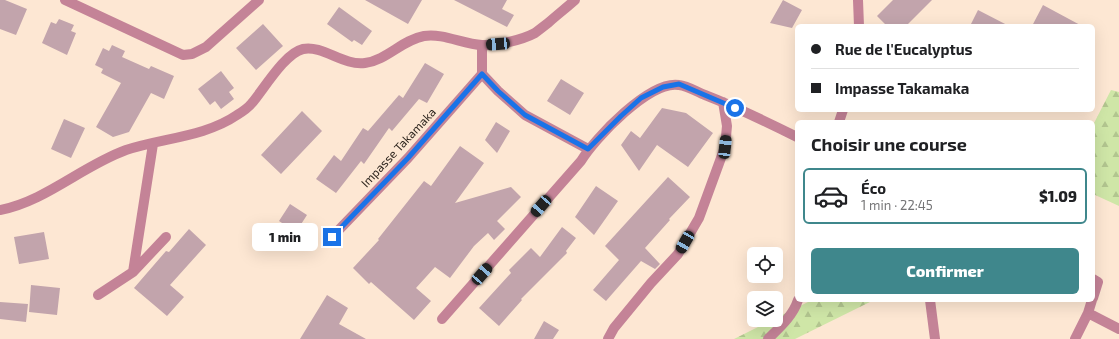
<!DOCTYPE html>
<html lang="fr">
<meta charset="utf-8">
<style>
:root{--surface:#fff;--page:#f2f2f2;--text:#202124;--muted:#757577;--line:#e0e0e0;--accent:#3f878c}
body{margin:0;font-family:"Exo 2",sans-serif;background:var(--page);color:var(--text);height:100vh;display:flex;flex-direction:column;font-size:15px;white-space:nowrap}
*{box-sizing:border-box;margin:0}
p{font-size:13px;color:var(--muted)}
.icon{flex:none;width:22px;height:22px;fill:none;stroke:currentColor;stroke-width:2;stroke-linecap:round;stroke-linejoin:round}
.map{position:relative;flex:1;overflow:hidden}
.details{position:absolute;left:795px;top:120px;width:300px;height:182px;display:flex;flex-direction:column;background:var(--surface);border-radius:6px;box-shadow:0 4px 16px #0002}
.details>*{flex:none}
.banner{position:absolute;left:795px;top:24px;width:300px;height:88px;border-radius:6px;box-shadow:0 4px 16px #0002;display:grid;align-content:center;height:88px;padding:0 16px;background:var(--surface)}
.tools{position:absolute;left:747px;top:247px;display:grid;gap:8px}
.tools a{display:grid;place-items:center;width:36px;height:36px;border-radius:6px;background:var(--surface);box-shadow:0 4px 16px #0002;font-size:20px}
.end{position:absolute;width:18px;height:18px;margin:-9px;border:5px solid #1a73e8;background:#fff;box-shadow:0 0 0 2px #fff}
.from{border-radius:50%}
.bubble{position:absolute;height:28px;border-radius:6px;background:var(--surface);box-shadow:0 4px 16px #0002;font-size:13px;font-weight:800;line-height:28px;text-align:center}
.car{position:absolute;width:12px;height:24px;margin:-12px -6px;border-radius:5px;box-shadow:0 0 3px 1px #0007;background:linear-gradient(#222 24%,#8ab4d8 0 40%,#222 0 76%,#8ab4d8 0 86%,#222 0)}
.banner b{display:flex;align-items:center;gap:14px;height:38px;font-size:15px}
.banner b+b{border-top:1px solid var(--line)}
.banner i{width:10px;height:10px;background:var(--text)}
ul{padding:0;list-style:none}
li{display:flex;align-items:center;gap:12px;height:56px;margin:0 8px 6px;padding:0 8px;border:2px solid transparent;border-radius:6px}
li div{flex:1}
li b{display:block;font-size:15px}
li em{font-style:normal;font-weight:800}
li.selected{border-color:var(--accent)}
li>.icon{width:36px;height:36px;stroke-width:1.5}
h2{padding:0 16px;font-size:18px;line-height:48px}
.cta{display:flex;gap:8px;margin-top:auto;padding:8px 16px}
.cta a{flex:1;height:46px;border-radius:6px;background:var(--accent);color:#fff;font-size:16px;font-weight:800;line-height:46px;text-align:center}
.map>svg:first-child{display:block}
.forest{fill:url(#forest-firs)}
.building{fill:#c2a4ac}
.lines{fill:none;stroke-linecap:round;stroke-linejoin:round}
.minor{stroke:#c48397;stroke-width:10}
.route{stroke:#1a73e8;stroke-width:5}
.labels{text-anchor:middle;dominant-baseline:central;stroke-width:3;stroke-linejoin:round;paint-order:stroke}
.street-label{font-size:12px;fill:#2c241d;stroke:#fde7d3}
</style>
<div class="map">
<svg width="1119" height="339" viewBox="0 0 1119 339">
<defs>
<pattern id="forest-firs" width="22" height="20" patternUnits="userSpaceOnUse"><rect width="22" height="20" fill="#cfe6a7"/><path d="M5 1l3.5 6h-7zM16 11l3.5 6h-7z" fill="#b2c58f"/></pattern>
</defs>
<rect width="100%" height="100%" fill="#fde7d3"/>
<!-- forest -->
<path class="forest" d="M1111 90 1119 92V206L1093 194V125Z
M812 300H874L795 339H734L772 320H776V318Z"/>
<!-- building -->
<path class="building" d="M0 0H5L27 9 16 35 0 29Z
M365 0H422L408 24Z
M454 0H507L502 9 514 15 507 27Z
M783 0 802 10 792 28 770 23Z
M893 0H932L906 26H887L877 16Z
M1043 5 1082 26H1032Z
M339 7 372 31 362 45 354 40 352 42 327 24Z
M978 10 1009 26H970Z
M59 19 74 25 71 31 76 33 67 55 42 43 51 22 56 24Z
M263 24 283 46 256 70 236 48Z
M112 45 125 51 122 57 149 69 151 66 174 76 164 99 151 93 129 132 113 137 96 127 121 83 101 73 103 69 95 65 103 48 109 51Z
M425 63 444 74 427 103 419 99 392 131 389 128 364 164 361 161 336 193 316 179 334 155 341 161 363 128 368 131 399 95 403 98Z
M221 71 234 88 229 92 234 99 221 109 215 101 210 105 198 89Z
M561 79 584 93 570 115 547 101Z
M662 108 686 113 713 133 688 167 657 145 639 171 621 145 631 131 640 138Z
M302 111 322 131 281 174 261 155Z
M64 119 85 128 71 158 51 149Z
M496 122 510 131 497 153 485 140Z
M460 146 484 163 455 203 511 187 521 197 497 221 505 229 494 240 488 233 474 246 450 278 435 267 416 288 431 301 414 320 371 282 369 284 353 268 379 240 378 239 424 181 431 186Z
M668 177 690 197 669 219 670 220 645 248 660 264 655 269 641 261 606 301 593 290 619 260 605 246Z
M596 186 618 201 594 235 575 217Z
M290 204 307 215 296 232 279 221Z
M562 227 576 238 566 251 567 253 521 299 522 300 499 326 479 308 511 273 509 270 531 248 540 257Z
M189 229 206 245 170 285 184 297 167 316 134 288 166 251 169 252Z
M44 232 49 259 19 264 14 237Z
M31 285 60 288 57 315 29 312Z
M327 295 348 308 339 324 366 339H300Z
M0 302 28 304 26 322 0 319Z
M544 321 559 330 553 339H534Z"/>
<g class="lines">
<!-- minor -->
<path class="minor" d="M65 0 183 55 192 54 206 47 259 0
M858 0 859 26
M482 45V74L498 91 525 115 588 149
M839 122 843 110
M0 210C46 201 82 166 126 150 162 138 205 137 237 115 242 112 248 108 252 103 264 89 285 53 303 49 323 45 343 66 365 63 387 60 402 40 424 36 443 33 463 44 482 45 496 46 522 40 535 33 539 30 544 26 548 23 557 15 566 8 575 0
M332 237 408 158 482 74
M133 272 153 144
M1093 279 1098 282 1093 298
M98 295 133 272 166 237
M930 300 935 339
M1088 313 1119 329
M442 319 581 161C595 138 650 80 679 85 688 86 697 92 705 95 736 107 767 122 797 137
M608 339 614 328 651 283 678 254 699 218 725 147 727 126 723 102
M768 339C779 328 793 316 798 300
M1075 339 1088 313 1092 300"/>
</g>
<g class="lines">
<!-- route -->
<path class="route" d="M332 237 408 158 482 74 498 91 525 115 588 149 621 116 641 98 663 87 679 84 735 108"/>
</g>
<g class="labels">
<!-- street labels -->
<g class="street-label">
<text transform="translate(398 147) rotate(-47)">Impasse Takamaka</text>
</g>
</g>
</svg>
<div class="tools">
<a><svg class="icon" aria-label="locate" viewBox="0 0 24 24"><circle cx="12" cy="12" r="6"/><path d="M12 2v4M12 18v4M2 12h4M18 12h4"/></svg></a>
<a><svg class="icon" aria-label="layers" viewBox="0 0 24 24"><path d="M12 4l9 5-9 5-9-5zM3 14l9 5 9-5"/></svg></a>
</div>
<i class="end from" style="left:735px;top:108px"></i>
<i class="end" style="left:332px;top:237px"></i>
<div class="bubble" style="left:252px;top:223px;width:66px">1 min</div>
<i class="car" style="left:498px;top:44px;rotate:266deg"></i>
<i class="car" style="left:725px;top:147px;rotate:6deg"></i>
<i class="car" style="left:541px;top:206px;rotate:221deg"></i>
<i class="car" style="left:685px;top:242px;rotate:210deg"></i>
<i class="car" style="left:482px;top:274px;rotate:41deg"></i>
<div class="banner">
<b><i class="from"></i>Rue de l'Eucalyptus</b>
<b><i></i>Impasse Takamaka</b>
</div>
<section class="details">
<h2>Choisir une course</h2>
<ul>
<li class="selected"><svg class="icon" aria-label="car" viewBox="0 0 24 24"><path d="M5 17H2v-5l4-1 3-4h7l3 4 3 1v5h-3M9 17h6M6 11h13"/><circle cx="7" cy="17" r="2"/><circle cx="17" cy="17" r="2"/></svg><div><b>Éco</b><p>1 min · 22:45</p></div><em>$1.09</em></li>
</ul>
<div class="cta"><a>Confirmer</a></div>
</section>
</div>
